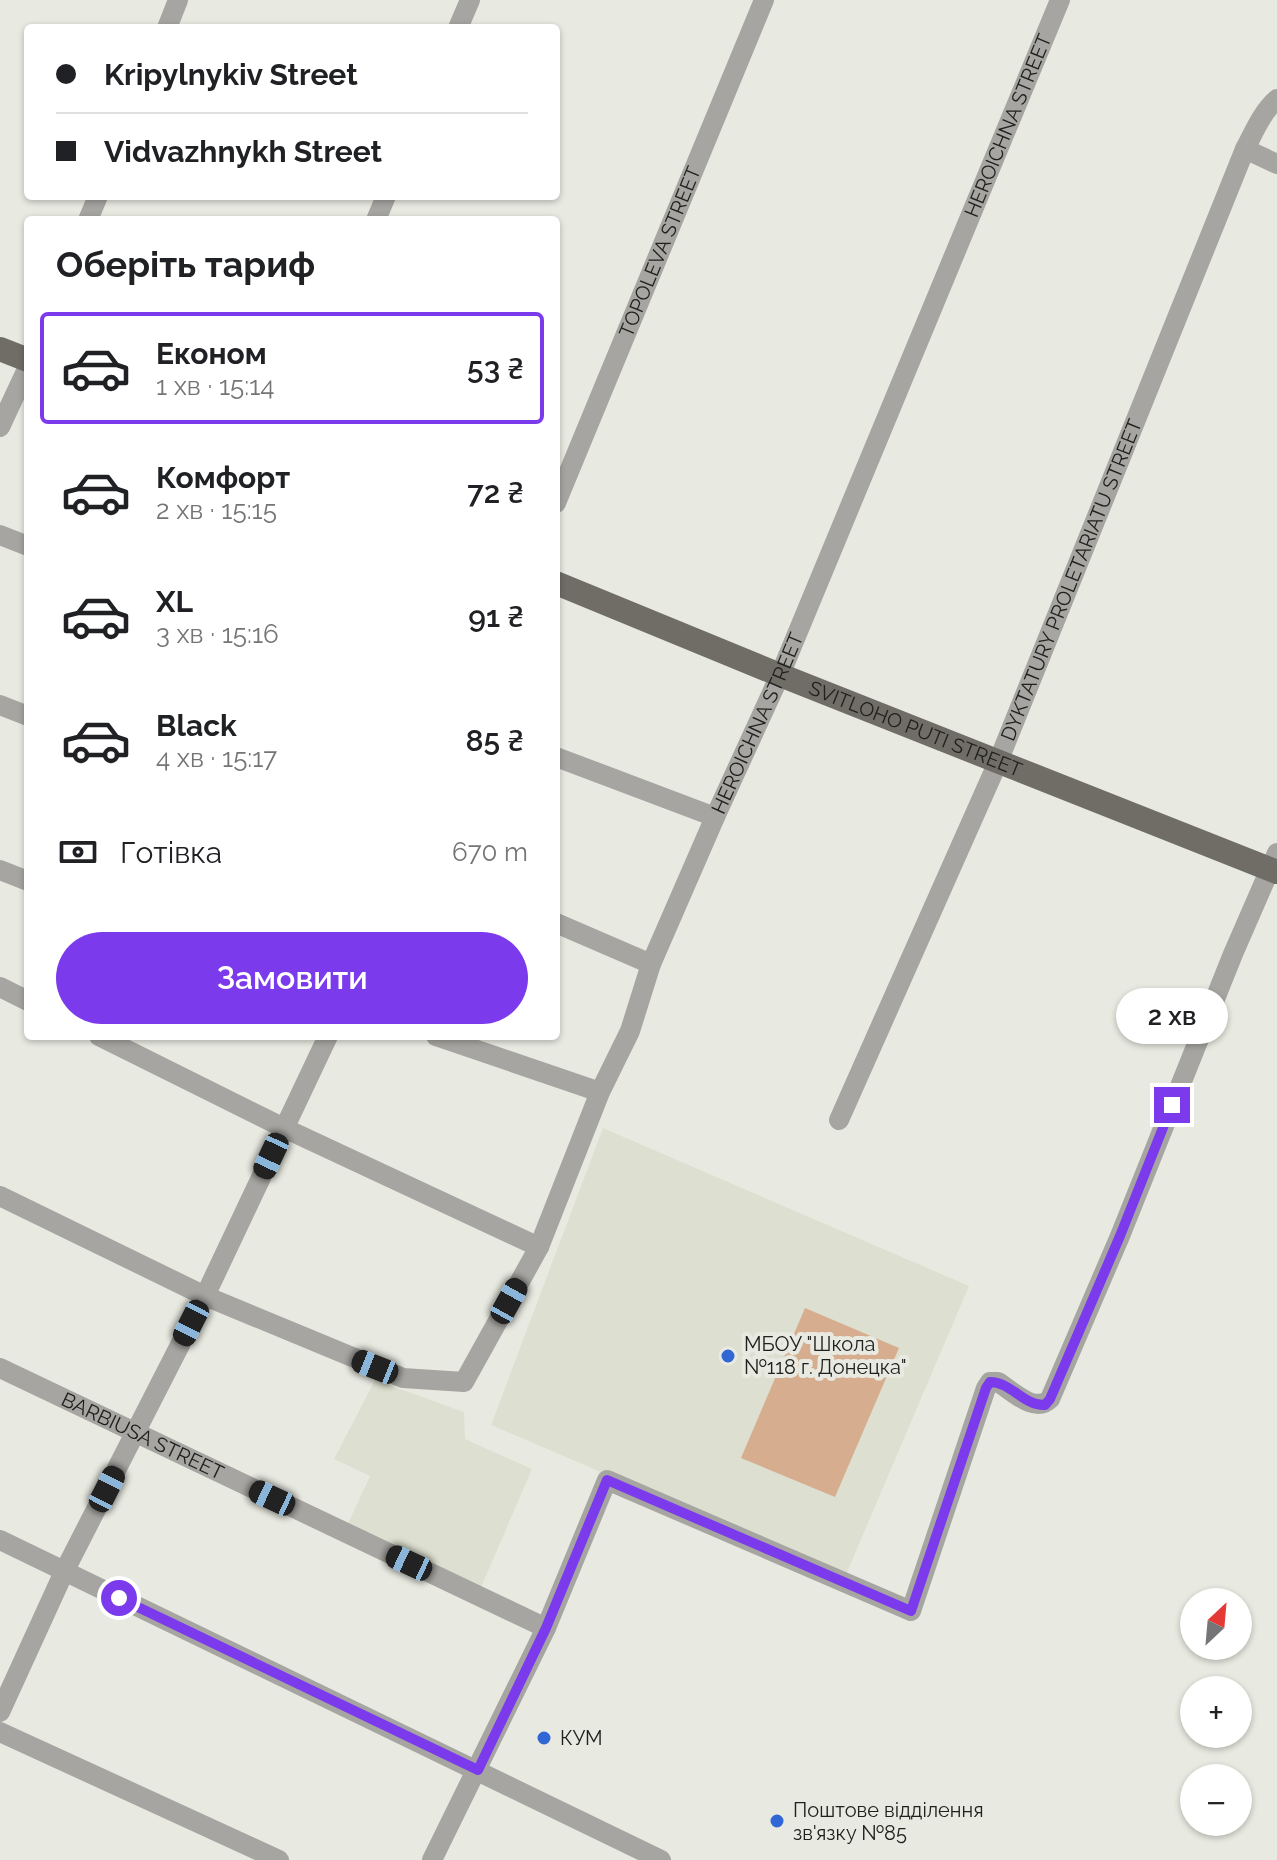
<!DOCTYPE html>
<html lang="uk">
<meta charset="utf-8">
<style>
:root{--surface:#fff;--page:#f2f2f2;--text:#202124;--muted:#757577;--line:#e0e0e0;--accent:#7c3aed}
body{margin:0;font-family:Raleway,sans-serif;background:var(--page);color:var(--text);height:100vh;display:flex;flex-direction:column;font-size:30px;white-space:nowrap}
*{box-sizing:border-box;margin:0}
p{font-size:26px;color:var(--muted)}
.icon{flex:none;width:44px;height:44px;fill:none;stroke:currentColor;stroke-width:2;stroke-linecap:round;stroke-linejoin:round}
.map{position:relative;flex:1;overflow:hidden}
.panel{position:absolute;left:24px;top:216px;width:536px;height:824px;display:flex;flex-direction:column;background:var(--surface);border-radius:8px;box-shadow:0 2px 6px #0004}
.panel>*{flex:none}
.top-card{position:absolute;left:24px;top:24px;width:536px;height:176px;border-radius:8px;box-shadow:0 2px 6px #0004;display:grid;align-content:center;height:176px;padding:0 32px;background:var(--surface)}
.needle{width:52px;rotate:26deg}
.tools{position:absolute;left:1180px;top:1588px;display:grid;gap:16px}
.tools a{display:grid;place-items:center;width:72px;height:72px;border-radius:50%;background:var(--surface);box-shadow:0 2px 6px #0004;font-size:40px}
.end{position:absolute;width:36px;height:36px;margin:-18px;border:10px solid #7c3aed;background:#fff;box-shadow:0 0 0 4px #fff}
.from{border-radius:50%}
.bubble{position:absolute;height:56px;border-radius:28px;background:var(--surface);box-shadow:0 2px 6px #0004;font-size:26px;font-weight:600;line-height:56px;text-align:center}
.car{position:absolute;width:24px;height:48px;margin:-24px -12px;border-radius:10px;box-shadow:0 0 6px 2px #0007;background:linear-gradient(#222 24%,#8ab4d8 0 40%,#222 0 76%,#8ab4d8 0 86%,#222 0)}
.top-card b{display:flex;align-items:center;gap:28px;height:76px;font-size:30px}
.top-card b+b{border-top:2px solid var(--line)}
.top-card i{width:20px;height:20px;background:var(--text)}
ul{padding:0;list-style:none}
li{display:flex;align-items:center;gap:24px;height:112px;margin:0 16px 12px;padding:0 16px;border:4px solid transparent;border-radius:8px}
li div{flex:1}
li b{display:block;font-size:30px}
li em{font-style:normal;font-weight:600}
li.selected{border-color:var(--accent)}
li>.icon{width:72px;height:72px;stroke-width:1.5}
h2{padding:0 32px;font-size:36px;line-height:96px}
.pay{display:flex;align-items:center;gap:20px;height:88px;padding:0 32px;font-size:30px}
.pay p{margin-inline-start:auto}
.action{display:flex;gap:16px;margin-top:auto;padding:16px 32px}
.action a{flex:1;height:92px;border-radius:48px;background:var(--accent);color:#fff;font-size:32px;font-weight:600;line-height:92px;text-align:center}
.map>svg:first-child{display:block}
.built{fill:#dde0d0}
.green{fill:#d6ad8e}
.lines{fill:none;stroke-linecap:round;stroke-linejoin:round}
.minor{stroke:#a6a5a1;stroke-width:20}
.major{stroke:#6f6d66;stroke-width:24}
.route{stroke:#7c3aed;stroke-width:10}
.poi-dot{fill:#3067d5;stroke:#e8eae1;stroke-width:3}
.labels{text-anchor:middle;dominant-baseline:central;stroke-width:8;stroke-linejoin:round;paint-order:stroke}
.street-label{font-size:20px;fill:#20211e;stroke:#e8eae1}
.poi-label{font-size:20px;fill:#20211e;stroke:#e8eae1;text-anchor:start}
</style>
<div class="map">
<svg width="1277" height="1860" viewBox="0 0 1277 1860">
<rect width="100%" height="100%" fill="#e8eae1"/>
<!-- built -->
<path class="built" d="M603 1128 969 1286 845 1577 491 1425Z
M375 1380 464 1412 465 1439 532 1469 479 1592 346 1528 370 1476 334 1459Z"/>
<!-- green -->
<path class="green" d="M805 1308 899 1348 835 1497 741 1458Z"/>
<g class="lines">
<!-- minor -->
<g class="minor">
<path d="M167 28 178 0"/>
<path d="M458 28 470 0"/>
<path d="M1245 149 1277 164"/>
<path d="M88 220 98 196"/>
<path d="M376 220 386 196"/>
<path d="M0 427 28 367"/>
<path id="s1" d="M556 503 764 0"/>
<path d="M0 535 28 546"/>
<path d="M0 705 28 716"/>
<path d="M556 757 715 817"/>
<path d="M0 870 28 881"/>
<path d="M556 923 651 964"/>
<path d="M0 987 28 1001"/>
<path d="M99 1036 284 1128 539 1247"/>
<path d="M436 1036 600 1092"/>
<path id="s2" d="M839 1120 998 762 1245 149C1254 132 1262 112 1277 99"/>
<path id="s3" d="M0 1196 205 1296 403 1378 464 1382 539 1247 600 1092 630 1031 651 964 715 817 780 675 1060 0"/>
<path id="s4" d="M0 1368 546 1628"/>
<path d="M0 1540 661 1860"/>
<path d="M0 1712 64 1572 205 1296 328 1036"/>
<path d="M0 1732 279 1860"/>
<path d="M432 1860 546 1628 607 1480 911 1611 986 1388 990 1382H998C1012 1391 1035 1414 1050 1399L1120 1236 1233 954 1277 853"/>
</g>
<!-- major -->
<g class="major">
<path d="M0 349 28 360"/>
<path id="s5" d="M556 583 780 675 1277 872"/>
</g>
</g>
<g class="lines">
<!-- route -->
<path class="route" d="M119 1598 478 1770 546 1628 607 1480 911 1611 986 1388 990 1382C1011 1382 1024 1406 1045 1405L1050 1399 1120 1236 1172 1105"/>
</g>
<!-- markers -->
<g class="poi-dot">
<circle cx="728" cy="1356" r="8"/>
<circle cx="544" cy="1738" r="8"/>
<circle cx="777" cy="1821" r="8"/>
</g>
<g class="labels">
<!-- street labels -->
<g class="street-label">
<text stroke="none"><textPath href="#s3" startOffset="1874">HEROICHNA STREET</textPath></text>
<text stroke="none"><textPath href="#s1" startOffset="272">TOPOLEVA STREET</textPath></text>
<text stroke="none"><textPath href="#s2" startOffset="588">DYKTATURY PROLETARIATU STREET</textPath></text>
<text stroke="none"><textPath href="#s3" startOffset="1226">HEROICHNA STREET</textPath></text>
<text stroke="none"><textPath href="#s5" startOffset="388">SVITLOHO PUTI STREET</textPath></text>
<text stroke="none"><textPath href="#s4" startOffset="158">BARBIUSA STREET</textPath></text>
</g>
<!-- poi labels -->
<g class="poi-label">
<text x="744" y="1344">МБОУ "Школа<tspan x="744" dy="23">№118 г. Донецка"</tspan></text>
<text x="560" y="1738">КУМ</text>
<text x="793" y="1810">Поштове відділення<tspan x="793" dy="23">зв'язку №85</tspan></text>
</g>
</g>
</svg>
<div class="tools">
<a><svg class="needle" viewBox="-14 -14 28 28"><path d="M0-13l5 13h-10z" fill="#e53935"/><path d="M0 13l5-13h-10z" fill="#757577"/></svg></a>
<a>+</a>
<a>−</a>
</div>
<i class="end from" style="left:119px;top:1598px"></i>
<i class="end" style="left:1172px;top:1105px"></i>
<div class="bubble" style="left:1116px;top:988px;width:112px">2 хв</div>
<i class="car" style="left:271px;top:1156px;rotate:205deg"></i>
<i class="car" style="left:509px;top:1301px;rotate:29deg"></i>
<i class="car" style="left:191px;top:1323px;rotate:207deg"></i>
<i class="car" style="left:375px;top:1367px;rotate:292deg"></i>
<i class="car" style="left:107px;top:1489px;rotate:27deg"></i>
<i class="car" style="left:272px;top:1498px;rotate:295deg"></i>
<i class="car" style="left:409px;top:1563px;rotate:295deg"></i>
<div class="top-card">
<b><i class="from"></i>Kripylnykiv Street</b>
<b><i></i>Vidvazhnykh Street</b>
</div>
<section class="panel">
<h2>Оберіть тариф</h2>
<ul>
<li class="selected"><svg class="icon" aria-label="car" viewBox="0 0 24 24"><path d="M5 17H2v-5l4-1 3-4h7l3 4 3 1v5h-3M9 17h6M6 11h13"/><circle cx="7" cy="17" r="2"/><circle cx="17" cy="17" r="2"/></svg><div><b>Економ</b><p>1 хв · 15:14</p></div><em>53 ₴</em></li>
<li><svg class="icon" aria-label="car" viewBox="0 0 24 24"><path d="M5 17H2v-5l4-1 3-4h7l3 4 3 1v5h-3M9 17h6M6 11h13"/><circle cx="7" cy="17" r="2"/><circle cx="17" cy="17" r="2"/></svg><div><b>Комфорт</b><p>2 хв · 15:15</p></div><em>72 ₴</em></li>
<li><svg class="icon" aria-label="car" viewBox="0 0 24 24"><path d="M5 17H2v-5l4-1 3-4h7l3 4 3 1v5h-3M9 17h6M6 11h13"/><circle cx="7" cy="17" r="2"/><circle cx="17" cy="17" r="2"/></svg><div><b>XL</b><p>3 хв · 15:16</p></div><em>91 ₴</em></li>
<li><svg class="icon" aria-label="car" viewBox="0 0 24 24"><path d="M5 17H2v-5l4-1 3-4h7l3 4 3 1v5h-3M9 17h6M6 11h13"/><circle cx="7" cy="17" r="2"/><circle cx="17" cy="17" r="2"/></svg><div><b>Black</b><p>4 хв · 15:17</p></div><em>85 ₴</em></li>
</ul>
<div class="pay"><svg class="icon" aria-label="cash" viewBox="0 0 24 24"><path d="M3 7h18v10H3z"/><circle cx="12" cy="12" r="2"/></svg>Готівка<p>670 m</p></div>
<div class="action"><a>Замовити</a></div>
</section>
</div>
